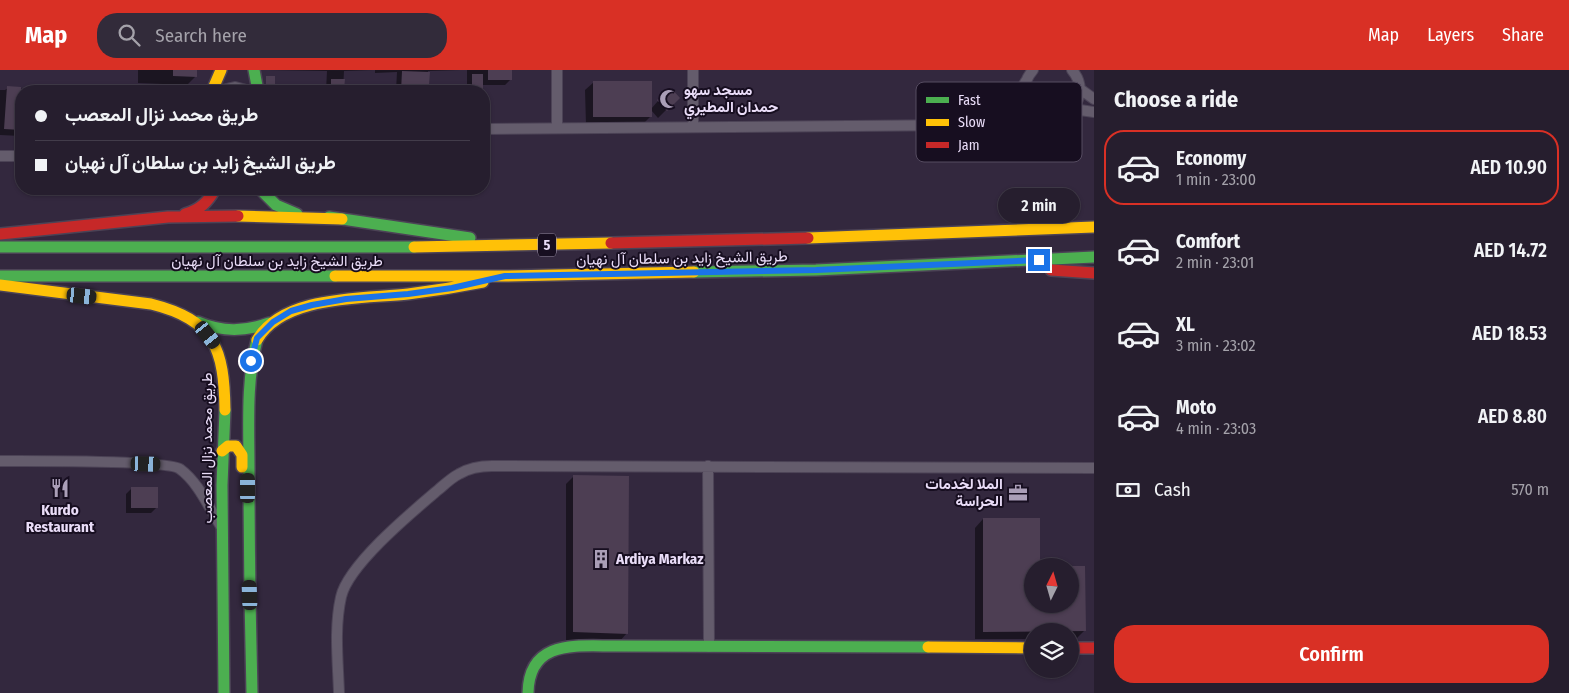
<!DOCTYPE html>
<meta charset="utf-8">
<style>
:root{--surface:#261e2e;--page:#322b3a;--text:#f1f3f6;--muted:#a4a2aa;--line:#423c4a;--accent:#d93025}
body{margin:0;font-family:"Fira Sans Condensed",Vazirmatn,sans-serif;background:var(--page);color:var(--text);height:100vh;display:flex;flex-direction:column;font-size:19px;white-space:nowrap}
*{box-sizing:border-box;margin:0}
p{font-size:16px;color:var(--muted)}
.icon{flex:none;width:28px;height:28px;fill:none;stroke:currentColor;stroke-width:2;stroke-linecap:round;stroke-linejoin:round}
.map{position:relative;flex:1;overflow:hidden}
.side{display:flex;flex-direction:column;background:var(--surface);width:475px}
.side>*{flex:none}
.banner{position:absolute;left:15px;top:15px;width:475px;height:110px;border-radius:20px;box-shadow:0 1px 4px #0004,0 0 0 1px var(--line);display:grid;align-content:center;height:110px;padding:0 20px;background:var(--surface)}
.needle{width:32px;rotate:5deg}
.fabs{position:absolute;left:1024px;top:488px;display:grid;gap:10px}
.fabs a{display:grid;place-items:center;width:55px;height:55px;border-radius:50%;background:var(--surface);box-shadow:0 1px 4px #0004,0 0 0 1px var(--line);font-size:25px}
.end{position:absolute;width:22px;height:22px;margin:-11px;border:6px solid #1a73e8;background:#fff;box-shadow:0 0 0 2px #fff}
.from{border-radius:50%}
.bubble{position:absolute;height:35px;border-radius:18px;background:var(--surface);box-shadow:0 1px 4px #0004,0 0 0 1px var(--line);font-size:16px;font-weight:600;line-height:35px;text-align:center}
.car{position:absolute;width:15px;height:30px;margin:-15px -8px;border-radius:6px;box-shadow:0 0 4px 1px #0007;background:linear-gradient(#222 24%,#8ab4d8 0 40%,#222 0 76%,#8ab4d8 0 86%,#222 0)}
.banner b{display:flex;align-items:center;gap:18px;height:48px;font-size:19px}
.banner b+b{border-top:1px solid var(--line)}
.banner i{width:12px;height:12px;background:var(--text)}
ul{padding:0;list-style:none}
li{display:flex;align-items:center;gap:15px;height:75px;margin:0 10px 8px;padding:0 10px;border:2px solid transparent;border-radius:20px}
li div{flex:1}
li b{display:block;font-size:19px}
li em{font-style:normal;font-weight:600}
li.on{border-color:var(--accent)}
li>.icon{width:45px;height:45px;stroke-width:1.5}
h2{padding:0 20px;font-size:22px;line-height:60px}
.pay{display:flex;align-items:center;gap:12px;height:55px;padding:0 20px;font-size:19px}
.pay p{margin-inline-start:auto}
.button{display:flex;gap:10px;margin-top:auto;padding:10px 20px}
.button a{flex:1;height:58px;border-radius:20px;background:var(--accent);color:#fff;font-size:20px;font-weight:600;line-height:58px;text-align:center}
header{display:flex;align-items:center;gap:30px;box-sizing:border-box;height:70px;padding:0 25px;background:var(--accent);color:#fff}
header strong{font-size:24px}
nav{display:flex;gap:28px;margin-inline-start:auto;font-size:18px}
.search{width:350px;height:45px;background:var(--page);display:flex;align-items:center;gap:12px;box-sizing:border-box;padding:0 18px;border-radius:20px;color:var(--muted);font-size:19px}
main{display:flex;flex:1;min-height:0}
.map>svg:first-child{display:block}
.shadow{fill:#0007}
.building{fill:#4d3e53}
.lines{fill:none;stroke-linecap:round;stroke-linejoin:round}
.street-casing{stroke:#4c4356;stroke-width:12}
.fast-casing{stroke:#4c4356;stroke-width:14}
.slow-casing{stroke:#4c4356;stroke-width:14}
.jam-casing{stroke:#4c4356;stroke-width:14}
.street{stroke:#645c6c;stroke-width:10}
.fast{stroke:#4caf50;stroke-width:11}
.slow{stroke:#ffc107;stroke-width:11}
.jam{stroke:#c62828;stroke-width:11}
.route{stroke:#1a73e8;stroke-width:6}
.labels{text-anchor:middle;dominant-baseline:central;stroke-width:4;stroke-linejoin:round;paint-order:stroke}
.shield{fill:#170e20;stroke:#ab9fb7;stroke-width:1}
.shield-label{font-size:14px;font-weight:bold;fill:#eaddf8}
.poi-label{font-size:15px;font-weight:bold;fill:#eaddf8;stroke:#170e20;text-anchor:start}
.street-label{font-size:15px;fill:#eaddf8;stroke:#170e20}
.key{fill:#170e20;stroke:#564c61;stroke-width:1}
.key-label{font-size:14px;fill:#eaddf8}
</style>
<header>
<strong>Map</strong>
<div class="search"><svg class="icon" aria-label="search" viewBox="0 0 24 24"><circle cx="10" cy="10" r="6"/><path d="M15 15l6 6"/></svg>Search here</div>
<nav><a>Map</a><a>Layers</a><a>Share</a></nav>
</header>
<main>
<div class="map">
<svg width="1094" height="623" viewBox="0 0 1094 623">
<rect width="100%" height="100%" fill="#33283e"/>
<!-- shadow -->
<path class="shadow" d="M138 0H196L195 7 187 15 138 13Z
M268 0H461L428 1V14L422 20H414V21H396L397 2 375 3V0L344 1 343 20 341 21H326L327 1Z
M467 0H511V9L505 15H482L481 21H467Z
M594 12 651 39 658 31 670 36 658 48 651 40V46L643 54 586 55 585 20Z
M81 16 138 19 137 21H21V66L0 65V20H5L8 18 41 20 43 18 77 19Z
M574 406 627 563 619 572 566 570V414Z
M132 418 157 437 151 443H126V424Z
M983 449H1039V496H1032V534H1070V497L1084 561 1076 569H1070V561H1032V569H975V458Z"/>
<!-- building -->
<path class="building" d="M173 0H197V7L173 6Z
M488 0H512V10H488Z
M402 1 430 2 429 15H416L415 21H401Z
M472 4H483V21H472Z
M266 6H275V16H266Z
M331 9H345L344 20H331Z
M593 11H652V47H593Z
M7 16 21 17V60L4 59Z
M671 18 680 28 667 41 657 30Z
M573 405 629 406 628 564 573 562Z
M131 417H158V438H131Z
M983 448H1040V496H1032V534H1070V496H1085L1086 561 983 562Z"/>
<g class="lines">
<!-- street casing -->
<g class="street-casing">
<path id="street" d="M557 0V58
M1033 0C1001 38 1070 69 1079 25 1081 16 1078 7 1072 0
M1080 19 1094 29
M218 21 235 17 250 21
M1069 41 1080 40 1094 42
M1003 43 1039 44
M693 57V0
M484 59 964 55C999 50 1009 41 1026 11
M0 86H21
M0 391C24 391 169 390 180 399 199 413 209 438 222 458
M708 396 709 577
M339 623C338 592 334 558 341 527 348 495 412 442 438 420 444 415 451 408 459 404 469 398 480 396 492 396L1094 398"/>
</g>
<!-- fast casing -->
<g class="fast-casing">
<path id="fast" d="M254 0 258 21
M260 119 276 135 297 144
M329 147 470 168
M0 177H414
M694 202 816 200 1094 187
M0 206H335
M198 252C222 262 244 262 269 253
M224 623 222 415 225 340
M252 623C250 548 249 473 249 398 249 356 246 311 257 270
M528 623C529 570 574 576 614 576L928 577"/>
</g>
<!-- slow casing -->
<g class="slow-casing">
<path id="slow" d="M212 21 221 0
M238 146 342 149
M808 168 1094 157
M414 177 611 173
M335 206H505L694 202
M0 215 151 234C215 250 224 279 225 340
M257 270C283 225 362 229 408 224 433 221 458 217 483 212
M222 381 228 376H236L242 385V397
M928 577 1032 578"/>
</g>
<!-- jam casing -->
<g class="jam-casing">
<path id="jam" d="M185 144C200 140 208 132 215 119
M0 164 168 147 238 146
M611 173 808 168
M1051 200 1094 203
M1070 578H1094"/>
</g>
<!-- street -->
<use href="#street" class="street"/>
<!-- fast -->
<use href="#fast" class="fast"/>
<!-- slow -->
<use href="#slow" class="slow"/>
<!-- jam -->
<use href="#jam" class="jam"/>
</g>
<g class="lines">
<!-- route -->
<path class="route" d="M251 291 257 268 273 252 291 241 312 235 346 229 408 224 452 218 505 206 816 200 1039 190"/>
</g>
<!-- icons -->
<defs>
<g id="mosque-bare" transform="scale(1.5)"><path d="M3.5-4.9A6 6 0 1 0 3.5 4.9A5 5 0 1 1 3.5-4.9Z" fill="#aa9eb7" stroke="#170e20" stroke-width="2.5" paint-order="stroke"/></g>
<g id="restaurant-bare" transform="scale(1.5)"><path d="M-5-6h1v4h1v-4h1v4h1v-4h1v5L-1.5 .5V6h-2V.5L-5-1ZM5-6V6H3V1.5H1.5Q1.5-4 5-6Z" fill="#aa9eb7" stroke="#170e20" stroke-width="2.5" paint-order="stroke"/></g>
<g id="office-bare" transform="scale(1.5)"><path d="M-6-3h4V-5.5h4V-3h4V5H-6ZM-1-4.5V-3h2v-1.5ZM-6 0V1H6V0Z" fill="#aa9eb7" stroke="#170e20" stroke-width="2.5" paint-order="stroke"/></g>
<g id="building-bare" transform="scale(1.5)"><path d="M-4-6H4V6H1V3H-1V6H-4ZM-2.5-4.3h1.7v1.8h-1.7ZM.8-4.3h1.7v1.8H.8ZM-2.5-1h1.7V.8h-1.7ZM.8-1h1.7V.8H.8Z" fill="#aa9eb7" stroke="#170e20" stroke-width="2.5" paint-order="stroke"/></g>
</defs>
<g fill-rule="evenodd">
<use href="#mosque-bare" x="669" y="29"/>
<use href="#restaurant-bare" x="60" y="418"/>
<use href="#office-bare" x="1018" y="423"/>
<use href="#building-bare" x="601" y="489"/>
</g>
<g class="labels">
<!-- shield labels -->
<rect class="shield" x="538" y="163.5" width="18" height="23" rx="4"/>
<g class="shield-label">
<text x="547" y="175">5</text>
</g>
<!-- poi labels -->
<g class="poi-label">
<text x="684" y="20">مسجد سهو<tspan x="684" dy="17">حمدان المطيري</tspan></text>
<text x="1003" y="414" text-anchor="end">الملا لخدمات<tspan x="1003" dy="17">الحراسة</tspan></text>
<text x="60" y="440" text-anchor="middle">Kurdo<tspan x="60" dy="17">Restaurant</tspan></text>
<text x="616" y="489">Ardiya Markaz</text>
</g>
<!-- street labels -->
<g class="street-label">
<text transform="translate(682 188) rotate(-1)">طريق الشيخ زايد بن سلطان آل نهيان</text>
<text x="277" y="191">طريق الشيخ زايد بن سلطان آل نهيان</text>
<text transform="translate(207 378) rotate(-90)">طريق محمد نزال المعصب</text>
</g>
</g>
<!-- legend -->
<rect x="916" y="12" width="166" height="80" rx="8" class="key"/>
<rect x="926" y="27" width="23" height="6" fill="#4caf50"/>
<rect x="926" y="49" width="23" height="7" fill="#ffc107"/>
<rect x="926" y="72" width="23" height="6" fill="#c62828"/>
<g class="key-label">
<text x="958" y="35">Fast</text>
<text x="958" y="57">Slow</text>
<text x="958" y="80">Jam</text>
</g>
</svg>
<div class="fabs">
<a><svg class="needle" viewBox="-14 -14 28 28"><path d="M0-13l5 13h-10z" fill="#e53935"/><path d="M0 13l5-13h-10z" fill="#a4a2aa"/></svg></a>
<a><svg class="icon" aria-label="layers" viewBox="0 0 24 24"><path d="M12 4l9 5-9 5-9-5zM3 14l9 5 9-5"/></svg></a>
</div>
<i class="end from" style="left:251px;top:291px"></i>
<i class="end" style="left:1039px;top:190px"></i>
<div class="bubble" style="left:998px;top:118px;width:82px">2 min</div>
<i class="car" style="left:82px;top:226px;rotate:96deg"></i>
<i class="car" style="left:208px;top:265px;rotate:141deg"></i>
<i class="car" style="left:146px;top:394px;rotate:92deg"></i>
<i class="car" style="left:248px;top:418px;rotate:0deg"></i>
<i class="car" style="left:250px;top:525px;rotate:358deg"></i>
<div class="banner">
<b><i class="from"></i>طريق محمد نزال المعصب</b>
<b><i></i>طريق الشيخ زايد بن سلطان آل نهيان</b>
</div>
</div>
<section class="side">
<h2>Choose a ride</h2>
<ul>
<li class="on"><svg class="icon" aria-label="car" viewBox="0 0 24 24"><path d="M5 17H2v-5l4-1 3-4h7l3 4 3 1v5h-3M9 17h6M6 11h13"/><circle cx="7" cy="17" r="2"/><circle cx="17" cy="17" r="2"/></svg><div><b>Economy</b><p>1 min · 23:00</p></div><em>AED 10.90</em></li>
<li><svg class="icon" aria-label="car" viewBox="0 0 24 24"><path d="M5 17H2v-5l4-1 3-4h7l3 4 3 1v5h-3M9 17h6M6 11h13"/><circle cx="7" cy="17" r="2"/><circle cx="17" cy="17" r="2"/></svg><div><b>Comfort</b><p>2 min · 23:01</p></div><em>AED 14.72</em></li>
<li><svg class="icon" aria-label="car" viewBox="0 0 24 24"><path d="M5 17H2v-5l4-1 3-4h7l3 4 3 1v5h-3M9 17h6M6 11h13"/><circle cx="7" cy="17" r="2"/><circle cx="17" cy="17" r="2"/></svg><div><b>XL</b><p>3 min · 23:02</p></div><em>AED 18.53</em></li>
<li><svg class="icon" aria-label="car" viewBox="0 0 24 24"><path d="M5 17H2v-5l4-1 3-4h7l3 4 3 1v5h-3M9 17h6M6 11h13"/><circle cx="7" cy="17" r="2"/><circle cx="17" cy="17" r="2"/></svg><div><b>Moto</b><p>4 min · 23:03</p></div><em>AED 8.80</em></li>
</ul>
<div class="pay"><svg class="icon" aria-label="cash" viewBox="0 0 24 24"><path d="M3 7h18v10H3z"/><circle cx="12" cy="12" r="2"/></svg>Cash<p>570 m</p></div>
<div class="button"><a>Confirm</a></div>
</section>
</main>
